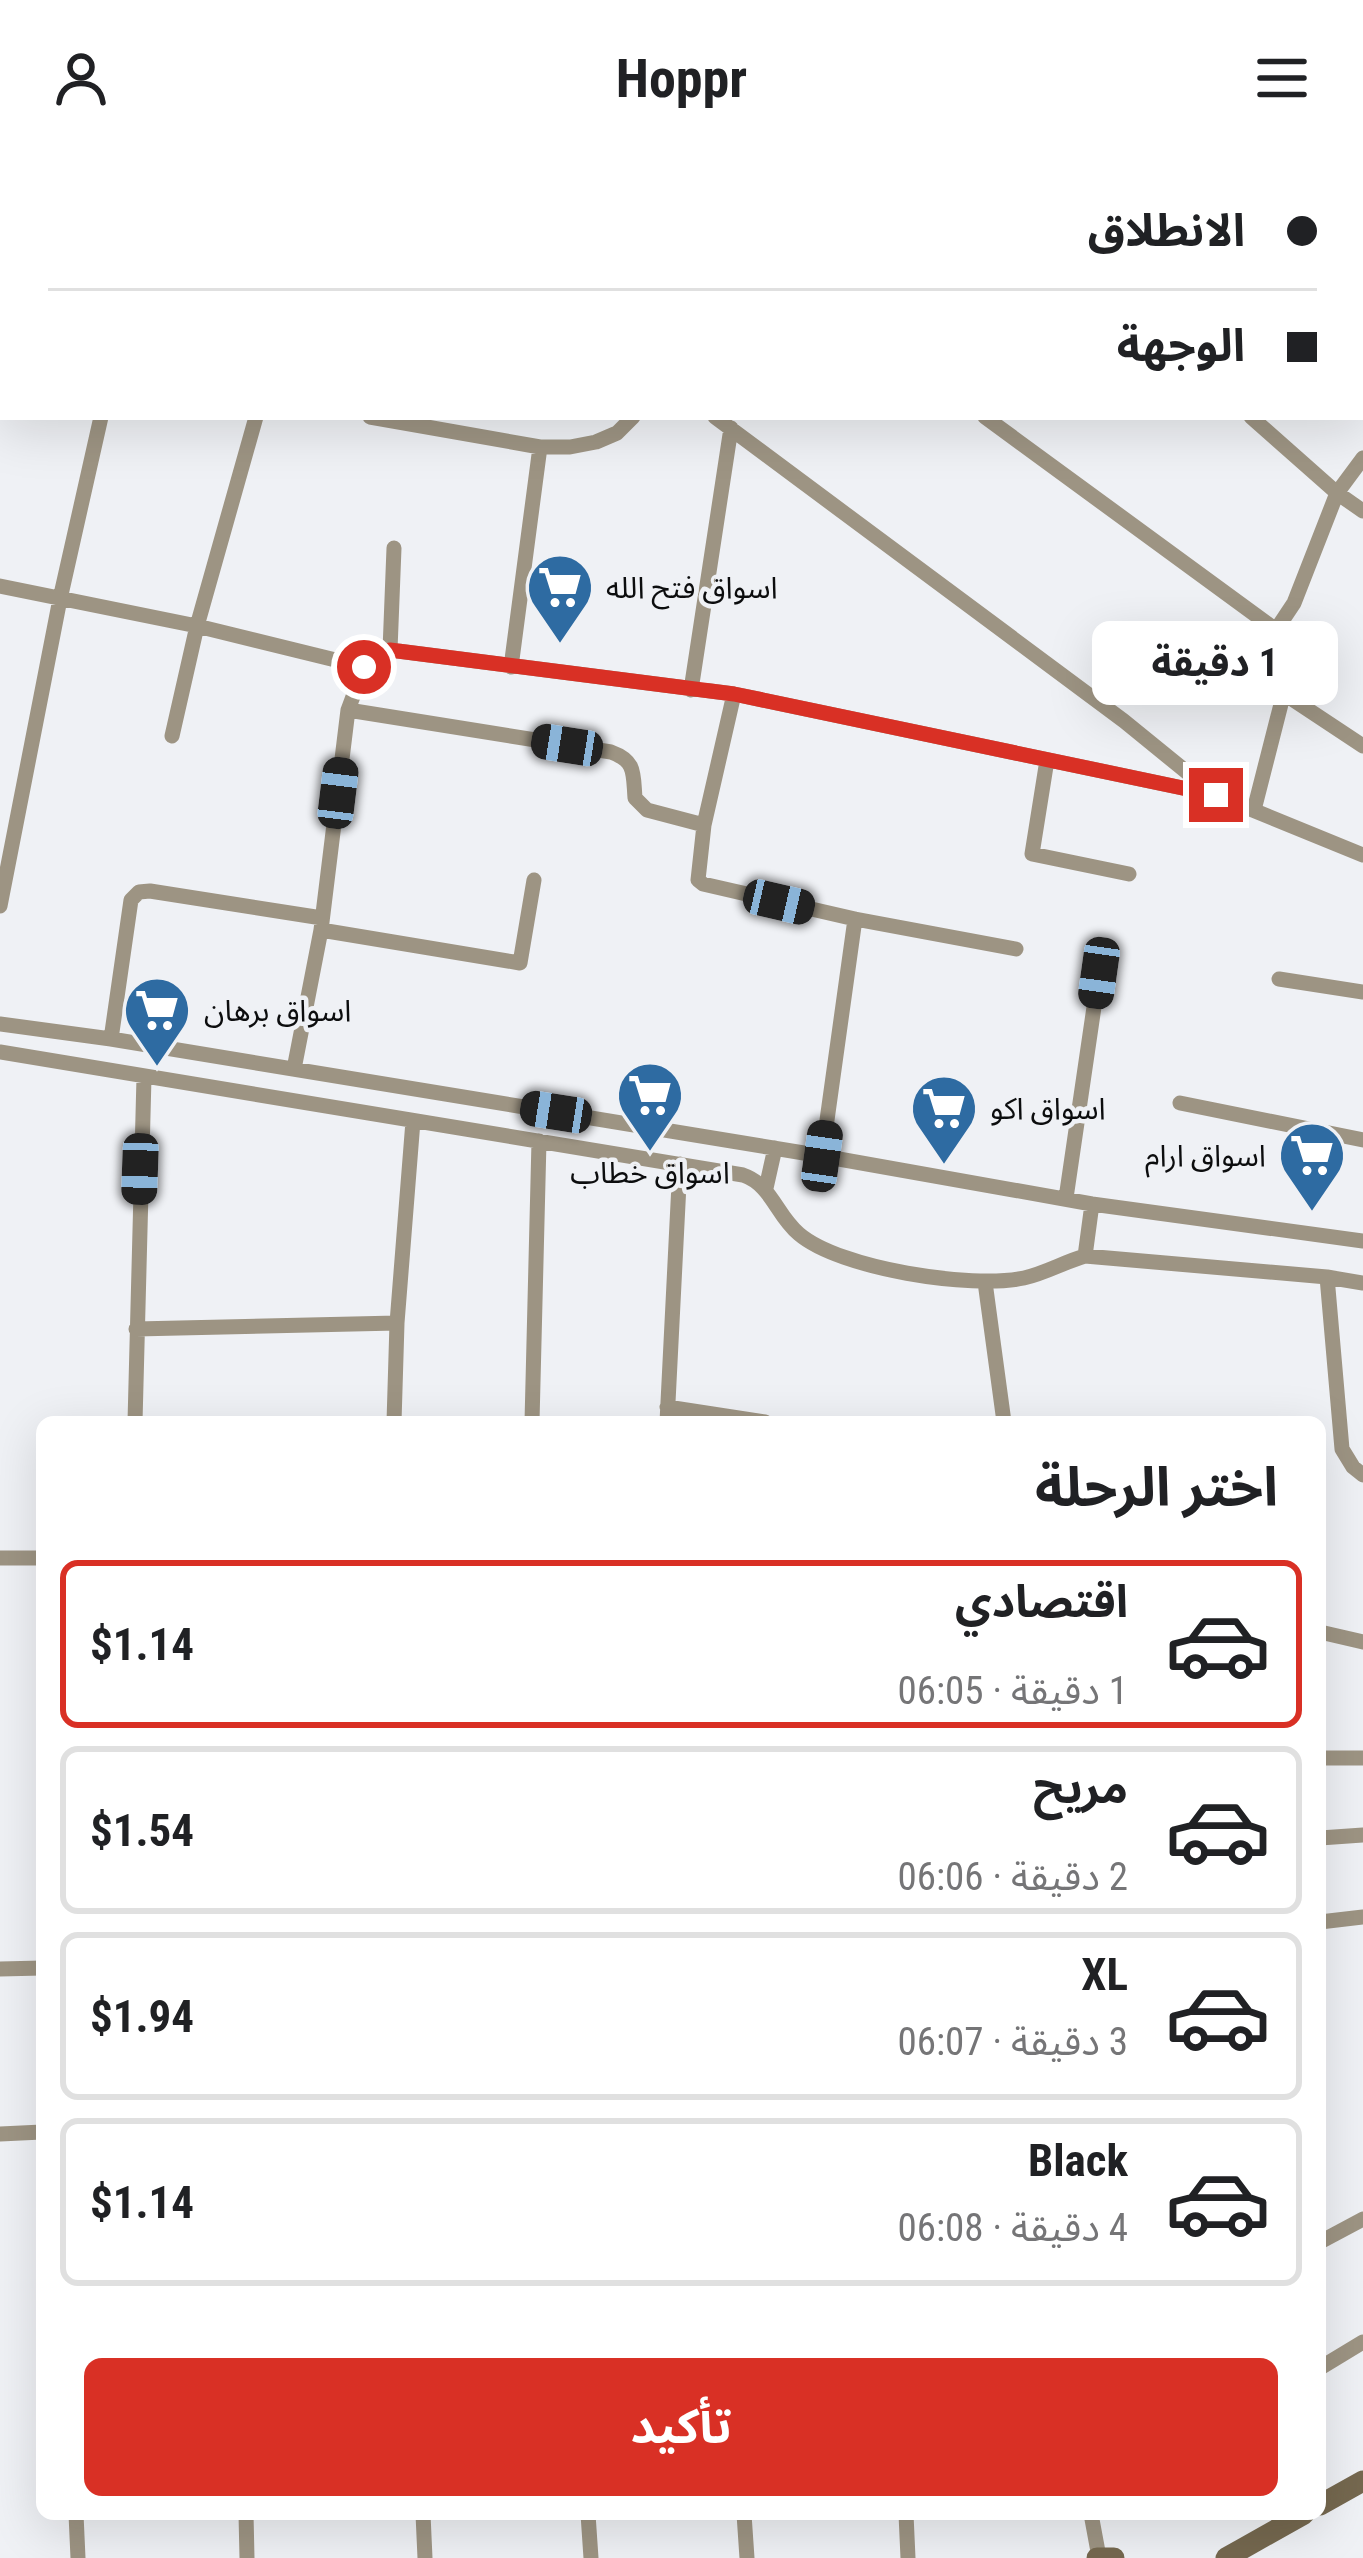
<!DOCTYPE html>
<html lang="ar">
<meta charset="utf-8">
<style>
:root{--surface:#fff;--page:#f2f2f2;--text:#202124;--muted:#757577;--line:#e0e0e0;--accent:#d93025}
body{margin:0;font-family:"Roboto Condensed","Noto Sans Arabic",sans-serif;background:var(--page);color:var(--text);direction:rtl;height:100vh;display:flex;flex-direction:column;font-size:45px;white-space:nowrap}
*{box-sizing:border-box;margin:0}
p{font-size:39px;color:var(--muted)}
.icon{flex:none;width:66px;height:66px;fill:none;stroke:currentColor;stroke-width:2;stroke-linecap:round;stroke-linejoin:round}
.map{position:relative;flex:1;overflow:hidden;direction:ltr}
.sheet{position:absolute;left:36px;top:1260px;width:1290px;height:1104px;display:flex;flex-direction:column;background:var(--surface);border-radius:18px;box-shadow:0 12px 48px #0002;direction:rtl}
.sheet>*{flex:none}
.hud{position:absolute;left:0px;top:0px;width:1365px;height:264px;box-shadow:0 12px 48px #0002;direction:rtl;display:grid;align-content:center;height:264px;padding:0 48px;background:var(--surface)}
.end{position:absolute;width:54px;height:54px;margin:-27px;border:15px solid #d93025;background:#fff;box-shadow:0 0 0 6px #fff}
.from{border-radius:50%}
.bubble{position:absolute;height:84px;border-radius:18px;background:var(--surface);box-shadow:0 12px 48px #0002;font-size:39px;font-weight:700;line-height:84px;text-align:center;direction:rtl}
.car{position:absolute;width:36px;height:72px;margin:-36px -18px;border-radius:15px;box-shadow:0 0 9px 3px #0007;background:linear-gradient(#222 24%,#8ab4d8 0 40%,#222 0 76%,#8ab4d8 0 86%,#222 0)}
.hud b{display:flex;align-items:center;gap:42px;height:114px;font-size:45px}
.hud b+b{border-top:3px solid var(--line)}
.hud i{width:30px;height:30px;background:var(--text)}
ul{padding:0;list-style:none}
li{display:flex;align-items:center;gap:36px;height:168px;margin:0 24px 18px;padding:0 24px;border:6px solid var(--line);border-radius:18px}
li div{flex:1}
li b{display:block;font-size:45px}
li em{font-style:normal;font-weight:700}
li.current{border-color:var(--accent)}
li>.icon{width:108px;height:108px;stroke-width:1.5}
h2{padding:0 48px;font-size:54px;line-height:144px}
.primary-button{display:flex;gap:24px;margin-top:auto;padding:24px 48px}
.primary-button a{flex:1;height:138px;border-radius:18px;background:var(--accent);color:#fff;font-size:48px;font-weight:700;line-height:138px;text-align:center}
header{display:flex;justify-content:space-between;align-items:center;height:156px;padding:0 48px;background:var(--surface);font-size:54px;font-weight:700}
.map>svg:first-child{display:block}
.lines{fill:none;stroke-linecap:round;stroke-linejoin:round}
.street{stroke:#9d9483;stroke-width:15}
.secondary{stroke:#75684f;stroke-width:21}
.route{stroke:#d93025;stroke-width:15}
.labels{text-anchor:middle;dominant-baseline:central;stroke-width:9;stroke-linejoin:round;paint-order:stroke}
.poi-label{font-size:30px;fill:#0c0d0e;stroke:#eff1f5;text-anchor:start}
</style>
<header><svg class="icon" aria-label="menu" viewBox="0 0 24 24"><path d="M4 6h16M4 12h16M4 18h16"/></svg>Hoppr<svg class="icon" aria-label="person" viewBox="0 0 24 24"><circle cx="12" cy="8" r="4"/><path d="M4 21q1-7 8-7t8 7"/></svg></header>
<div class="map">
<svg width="1363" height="2402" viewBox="0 0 1363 2402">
<rect width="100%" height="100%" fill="#eff1f5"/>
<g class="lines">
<!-- street -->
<path class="street" d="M57 0 58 3
M634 0 638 3
M904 0 908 3
M195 3 197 0
M370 3 372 0
M561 3 563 0
M867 3 869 0
M0 44H3
M0 175 3 176
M370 261 540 291H570L596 286 617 277 633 261
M715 261 1124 565 1210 635
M985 261 1276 474 1288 487 1292 505 1254 654
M1251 261 1337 337 1363 355
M0 430 197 470 364 511
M1276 474 1294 447 1337 337 1363 302
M390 494 394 392
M511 511 540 291
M691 534 731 272
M1283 537 1363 590
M734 538 704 669 698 724 703 728 855 763 1016 793
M348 554 611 596C636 605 633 617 635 642L647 654 704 669
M172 580 197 470 256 261
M1047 604 1032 698 1129 718
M0 750 60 443 101 261
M321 774 520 807 534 724
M1279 823 1363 836
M0 868 111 883 822 1000 1092 1048 1363 1085
M111 883 131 744 139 736 150 735 322 762
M0 896 743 1019C772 1029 776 1059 799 1078 840 1113 971 1133 1024 1122 1046 1117 1064 1106 1085 1100L1327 1121 1363 1127
M294 913 321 774 348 554 364 511 390 494 734 538 1216 639 1363 699
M1180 947 1363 984
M822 1000 855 763
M766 1032 775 992
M1066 1042 1099 817
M1085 1100 1092 1048
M1327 1121 1342 1293 1353 1311 1363 1319
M985 1126 1004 1266
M136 1173 397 1167
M667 1251 765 1266
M135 1266 144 921
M394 1266 397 1167 413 965
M532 1266 539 985
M667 1266 680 1008
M0 1402H42
M1320 1476 1363 1486
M1320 1602H1363
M1320 1682 1363 1679
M1320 1766 1363 1761
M0 1813 42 1812
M0 1978 42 1976
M1320 2086 1363 2063
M1320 2212 1363 2186
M76 2358 78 2402
M246 2358 247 2402
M423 2358 425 2402
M588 2358 591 2402
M744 2358 747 2402
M906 2358 908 2402
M1091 2358 1099 2401"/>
<!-- secondary -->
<path class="secondary" d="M1278 0 1282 3
M1333 0 1337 3
M1362 21 1363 22
M1362 63 1363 64
M1320 2349 1363 2325
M1097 2402H1114
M1226 2402 1304 2358"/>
</g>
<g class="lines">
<!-- route -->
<path class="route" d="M364 511 390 494 734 538 1216 639"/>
</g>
<!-- icons -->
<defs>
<g id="supermarket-pin" transform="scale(3.45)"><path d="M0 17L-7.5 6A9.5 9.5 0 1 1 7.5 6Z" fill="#2e6ba2" stroke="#eff1f5"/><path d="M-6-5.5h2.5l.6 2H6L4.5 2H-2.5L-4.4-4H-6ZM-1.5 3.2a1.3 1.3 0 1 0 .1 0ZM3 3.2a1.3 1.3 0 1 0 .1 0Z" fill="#fff"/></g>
</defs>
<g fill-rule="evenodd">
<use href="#supermarket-pin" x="560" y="431"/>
<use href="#supermarket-pin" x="157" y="854"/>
<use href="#supermarket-pin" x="650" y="939"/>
<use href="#supermarket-pin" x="944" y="952"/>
<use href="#supermarket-pin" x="1312" y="999"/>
</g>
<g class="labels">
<!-- poi labels -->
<g class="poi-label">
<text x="606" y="431">اسواق فتح الله</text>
<text x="204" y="854">اسواق برهان</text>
<text x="990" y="952">اسواق اكو</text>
<text x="1266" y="999" text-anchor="end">اسواق ارام</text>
<text x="650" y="1016" text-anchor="middle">اسواق خطاب</text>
</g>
</g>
</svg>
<i class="end from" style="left:364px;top:511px"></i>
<i class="end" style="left:1216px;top:639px"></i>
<div class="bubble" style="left:1092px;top:465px;width:246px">1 دقيقة</div>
<i class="car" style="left:567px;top:589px;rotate:279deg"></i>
<i class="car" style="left:338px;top:637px;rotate:7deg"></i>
<i class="car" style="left:779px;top:746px;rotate:103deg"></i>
<i class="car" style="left:1099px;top:817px;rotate:188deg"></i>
<i class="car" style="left:556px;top:956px;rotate:279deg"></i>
<i class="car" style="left:822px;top:1000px;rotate:8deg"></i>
<i class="car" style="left:140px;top:1013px;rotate:182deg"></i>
<div class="hud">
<b><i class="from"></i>الانطلاق</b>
<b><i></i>الوجهة</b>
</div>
<section class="sheet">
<h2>اختر الرحلة</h2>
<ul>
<li class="current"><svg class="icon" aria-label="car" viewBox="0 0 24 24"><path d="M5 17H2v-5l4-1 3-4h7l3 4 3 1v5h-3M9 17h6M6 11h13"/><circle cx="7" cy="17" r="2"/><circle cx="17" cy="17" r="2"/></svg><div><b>اقتصادي</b><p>1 دقيقة · 06:05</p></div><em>$1.14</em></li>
<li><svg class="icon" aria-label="car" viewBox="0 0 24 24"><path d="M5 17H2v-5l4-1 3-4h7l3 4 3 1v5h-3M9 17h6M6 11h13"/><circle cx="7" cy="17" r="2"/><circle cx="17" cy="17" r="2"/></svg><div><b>مريح</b><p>2 دقيقة · 06:06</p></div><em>$1.54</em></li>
<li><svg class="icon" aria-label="car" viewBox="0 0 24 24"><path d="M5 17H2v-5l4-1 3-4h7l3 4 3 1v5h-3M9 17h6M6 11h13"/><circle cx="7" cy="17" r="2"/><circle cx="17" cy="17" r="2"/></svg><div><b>XL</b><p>3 دقيقة · 06:07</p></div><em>$1.94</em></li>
<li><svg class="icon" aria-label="car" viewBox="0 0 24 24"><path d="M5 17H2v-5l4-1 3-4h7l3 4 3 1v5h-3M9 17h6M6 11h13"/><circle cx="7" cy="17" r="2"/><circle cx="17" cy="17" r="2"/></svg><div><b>Black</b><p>4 دقيقة · 06:08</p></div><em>$1.14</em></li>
</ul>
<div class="primary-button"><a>تأكيد</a></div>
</section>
</div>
